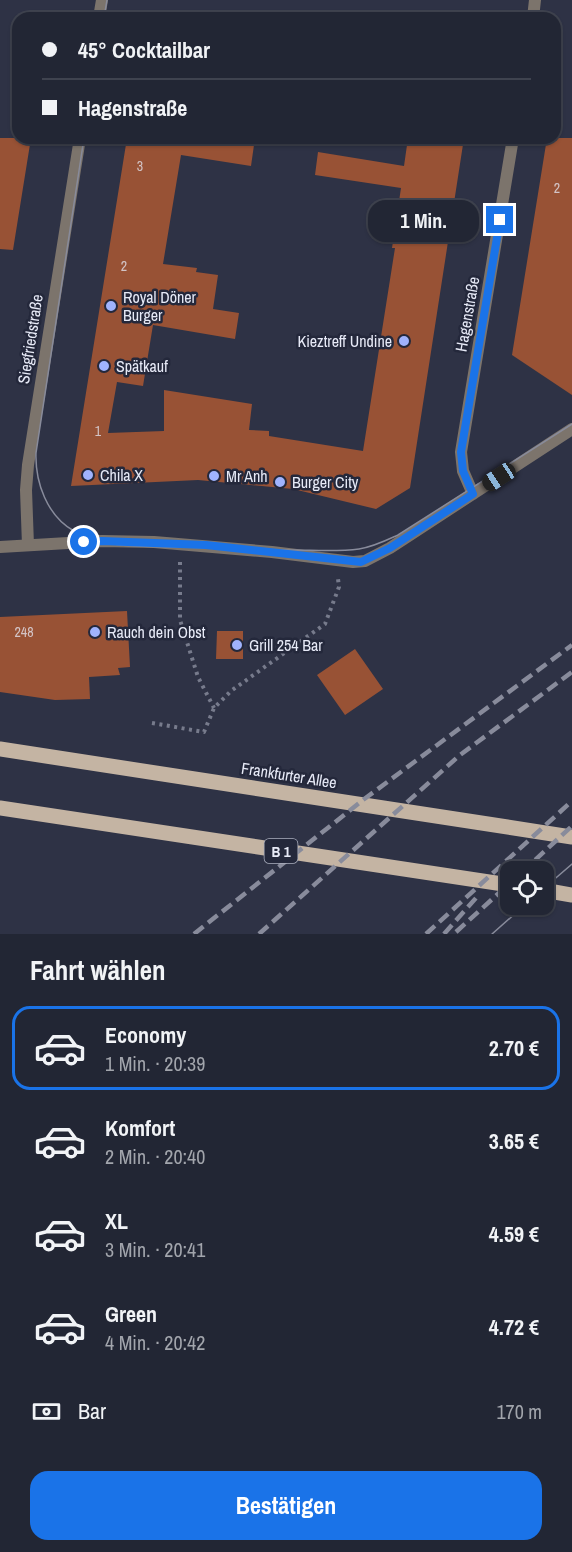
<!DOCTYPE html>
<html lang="de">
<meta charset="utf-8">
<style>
:root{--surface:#222634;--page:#2a2e3c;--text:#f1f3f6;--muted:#a2a5ac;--line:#3f434f;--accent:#1a73e8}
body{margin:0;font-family:"Archivo Narrow",sans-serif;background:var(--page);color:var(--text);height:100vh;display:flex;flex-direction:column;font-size:22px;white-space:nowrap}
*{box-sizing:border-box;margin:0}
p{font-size:20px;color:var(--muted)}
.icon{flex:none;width:33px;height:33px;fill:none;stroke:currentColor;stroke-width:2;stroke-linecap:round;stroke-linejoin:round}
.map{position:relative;height:934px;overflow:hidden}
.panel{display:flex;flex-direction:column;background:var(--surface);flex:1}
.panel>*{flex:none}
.hud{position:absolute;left:12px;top:12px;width:549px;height:132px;border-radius:18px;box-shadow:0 2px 4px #0004,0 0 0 2px var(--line);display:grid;align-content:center;height:132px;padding:0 30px;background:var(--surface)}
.buttons{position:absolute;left:500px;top:861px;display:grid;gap:12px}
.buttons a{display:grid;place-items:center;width:54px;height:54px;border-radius:12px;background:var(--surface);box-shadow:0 2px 4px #0004,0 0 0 2px var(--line);font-size:30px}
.end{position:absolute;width:27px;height:27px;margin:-14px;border:8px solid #1a73e8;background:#fff;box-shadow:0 0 0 3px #fff}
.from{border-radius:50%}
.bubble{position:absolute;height:42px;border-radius:18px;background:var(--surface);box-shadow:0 2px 4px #0004,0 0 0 2px var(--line);font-size:20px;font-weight:800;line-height:42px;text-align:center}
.car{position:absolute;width:18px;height:36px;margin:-18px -9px;border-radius:8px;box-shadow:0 0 4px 2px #0007;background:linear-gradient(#222 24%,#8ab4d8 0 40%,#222 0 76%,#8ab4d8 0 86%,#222 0)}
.hud b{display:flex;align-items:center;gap:21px;height:57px;font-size:22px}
.hud b+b{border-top:2px solid var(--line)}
.hud i{width:15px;height:15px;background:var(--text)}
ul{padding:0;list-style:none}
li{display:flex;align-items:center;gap:18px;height:84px;margin:0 12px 9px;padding:0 18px;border:3px solid transparent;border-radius:18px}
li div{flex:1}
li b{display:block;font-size:22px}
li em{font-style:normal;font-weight:800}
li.selected{border-color:var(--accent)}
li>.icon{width:54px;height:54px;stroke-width:1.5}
h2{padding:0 30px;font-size:27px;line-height:72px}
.pay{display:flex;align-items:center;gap:15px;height:66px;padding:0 30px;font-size:22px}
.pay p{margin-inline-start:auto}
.primary-button{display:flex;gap:12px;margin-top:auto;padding:12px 30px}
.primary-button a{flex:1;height:69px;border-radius:18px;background:var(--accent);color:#fff;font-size:24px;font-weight:800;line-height:69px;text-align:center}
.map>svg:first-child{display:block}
.building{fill:#985235}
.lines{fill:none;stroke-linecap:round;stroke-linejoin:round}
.path{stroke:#777b8c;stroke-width:4;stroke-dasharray:3 4.5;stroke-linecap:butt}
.street{stroke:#7c746c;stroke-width:12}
.primary{stroke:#c4b4a3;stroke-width:15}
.tram{stroke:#888b9b;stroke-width:1.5}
.rail{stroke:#888b9b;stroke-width:4.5;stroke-dasharray:12 6;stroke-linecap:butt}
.route{stroke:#1a73e8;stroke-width:8}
.poi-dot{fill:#a0b3fd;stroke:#24283b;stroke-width:2}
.labels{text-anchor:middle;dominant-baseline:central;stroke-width:5;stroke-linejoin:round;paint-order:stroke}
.number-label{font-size:14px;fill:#d3c4c6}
.shield{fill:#24283b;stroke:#acb0bf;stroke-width:1.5}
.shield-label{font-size:15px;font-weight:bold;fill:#e7eaf7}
.poi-label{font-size:16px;fill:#e7eaf7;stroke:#24283b;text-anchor:start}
.street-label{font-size:16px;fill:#e7eaf7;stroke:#24283b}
</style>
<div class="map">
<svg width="572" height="934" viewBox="0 0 572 934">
<rect width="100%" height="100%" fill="#2e3245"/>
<!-- building -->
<path class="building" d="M0 138H31L13 250 0 249Z
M127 138H255L251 166 181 155 163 264 197 268 196 272 218 275 213 309 239 313 235 339 153 325 143 386 117 382 108 433 164 431V390L252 404 249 430 269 431V436L363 451 395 248H392L401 188 315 175 318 152 404 166 408 138H464L410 488 376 509 293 489 198 480 71 486Z
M547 138H572V395L512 355Z
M127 611 130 667 118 668 120 675 89 677 90 699 55 700 0 692V617Z
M217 631H243V659H216Z
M355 649 383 689 345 715 317 675Z"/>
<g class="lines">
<!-- path -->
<path class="path" d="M180 562V620L198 677 214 708
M152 723 204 732 214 708 231 691 325 624 339 587 338 579"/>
<!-- street -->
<path class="street" d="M99 18 102 0
M533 18 535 0
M473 494 463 471 461 452 513 138
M28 545 26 490 28 465 80 138
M0 547 102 541 154 542 272 552 353 562 365 561 390 548 572 429"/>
<!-- primary -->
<path class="primary" d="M0 749 572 837
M0 808 510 885
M543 890 572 895"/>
<!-- tram -->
<path class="tram" d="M104 18 107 0
M84 138 36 453C35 482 47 516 74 531 104 549 147 546 181 547 218 548 254 550 291 550 313 550 337 552 359 549 373 547 385 541 398 535L572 424
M543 889 572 864
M492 934 526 904"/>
<!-- rail -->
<path class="rail" d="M522 872 572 826
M456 932 510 883
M194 934 363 800 572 645
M259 934 460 755 572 672
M426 934 572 801
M444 934 476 898"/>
</g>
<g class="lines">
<!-- route -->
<path class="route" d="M84 542 102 541 206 545 361 562 390 548 473 494 463 471 461 452 500 220"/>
</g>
<!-- markers -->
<g class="poi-dot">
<circle cx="111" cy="306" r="6"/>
<circle cx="404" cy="341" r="6"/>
<circle cx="104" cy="366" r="6"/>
<circle cx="88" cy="475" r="6"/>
<circle cx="214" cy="476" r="6"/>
<circle cx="280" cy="482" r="6"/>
<circle cx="95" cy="632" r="6"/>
<circle cx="237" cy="645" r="6"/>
</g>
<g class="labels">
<!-- number labels -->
<g class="number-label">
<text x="140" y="166">3</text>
<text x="557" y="188">2</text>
<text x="124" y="266">2</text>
<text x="98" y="431">1</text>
<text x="24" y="632">248</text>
</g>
<!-- shield labels -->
<rect class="shield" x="264.5" y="839" width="33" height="24" rx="4.5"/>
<g class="shield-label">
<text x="281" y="851">B 1</text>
</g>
<!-- poi labels -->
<g class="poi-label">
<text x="123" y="297">Royal Döner<tspan x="123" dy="18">Burger</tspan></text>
<text x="392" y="341" text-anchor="end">Kieztreff Undine</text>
<text x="116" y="366">Spätkauf</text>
<text x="100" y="475">Chila X</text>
<text x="226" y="476">Mr Anh</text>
<text x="292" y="482">Burger City</text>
<text x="107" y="632">Rauch dein Obst</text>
<text x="249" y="645">Grill 254 Bar</text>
</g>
<!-- street labels -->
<g class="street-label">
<text transform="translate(467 314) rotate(-80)">Hagenstraße</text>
<text transform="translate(30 339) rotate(-81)">Siegfriedstraße</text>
<text transform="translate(289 775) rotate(9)">Frankfurter Allee</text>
</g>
</g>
</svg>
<div class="buttons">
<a><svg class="icon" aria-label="locate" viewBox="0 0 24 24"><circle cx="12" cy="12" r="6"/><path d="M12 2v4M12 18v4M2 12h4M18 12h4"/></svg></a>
</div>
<i class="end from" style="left:84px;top:542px"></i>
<i class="end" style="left:500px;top:220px"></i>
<div class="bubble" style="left:368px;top:200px;width:111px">1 Min.</div>
<i class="car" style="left:499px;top:477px;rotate:237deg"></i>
<div class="hud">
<b><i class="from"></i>45° Cocktailbar</b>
<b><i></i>Hagenstraße</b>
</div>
</div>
<section class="panel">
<h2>Fahrt wählen</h2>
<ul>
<li class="selected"><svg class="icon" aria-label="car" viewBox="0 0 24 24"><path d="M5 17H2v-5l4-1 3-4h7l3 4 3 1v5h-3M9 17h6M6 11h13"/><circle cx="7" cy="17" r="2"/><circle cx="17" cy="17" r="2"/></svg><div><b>Economy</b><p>1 Min. · 20:39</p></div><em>2.70 €</em></li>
<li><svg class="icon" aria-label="car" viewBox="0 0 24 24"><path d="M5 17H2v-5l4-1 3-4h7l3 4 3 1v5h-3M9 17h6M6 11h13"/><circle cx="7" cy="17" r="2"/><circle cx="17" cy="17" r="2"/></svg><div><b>Komfort</b><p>2 Min. · 20:40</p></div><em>3.65 €</em></li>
<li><svg class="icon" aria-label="car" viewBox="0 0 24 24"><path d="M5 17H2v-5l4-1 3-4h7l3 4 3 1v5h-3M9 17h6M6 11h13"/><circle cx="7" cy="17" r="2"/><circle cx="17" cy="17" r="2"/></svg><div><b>XL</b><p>3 Min. · 20:41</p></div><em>4.59 €</em></li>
<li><svg class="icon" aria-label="car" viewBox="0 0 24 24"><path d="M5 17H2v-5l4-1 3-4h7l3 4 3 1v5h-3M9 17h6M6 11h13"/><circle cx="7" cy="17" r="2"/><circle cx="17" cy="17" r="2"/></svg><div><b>Green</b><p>4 Min. · 20:42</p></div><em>4.72 €</em></li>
</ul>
<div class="pay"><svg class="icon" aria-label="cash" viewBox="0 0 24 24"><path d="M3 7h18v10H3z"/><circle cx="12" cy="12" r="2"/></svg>Bar<p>170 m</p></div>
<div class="primary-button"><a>Bestätigen</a></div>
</section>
